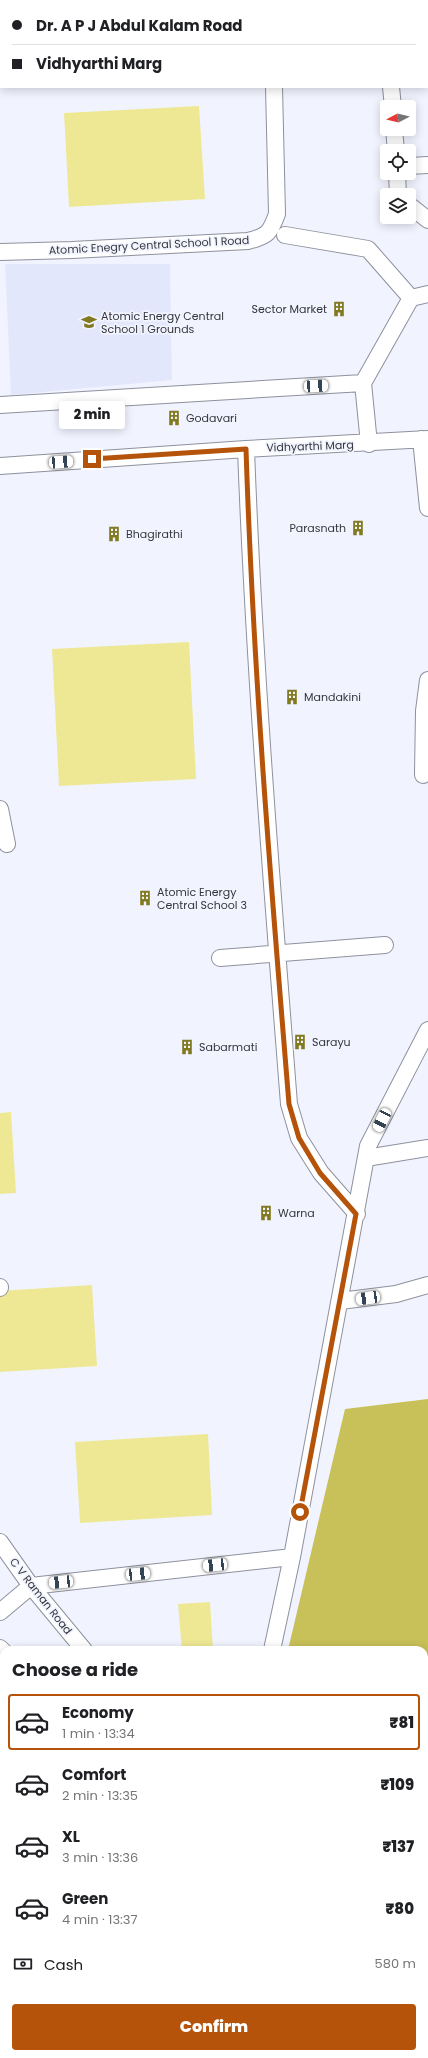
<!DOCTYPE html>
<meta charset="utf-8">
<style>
:root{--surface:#fff;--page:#f2f2f2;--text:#202124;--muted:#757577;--line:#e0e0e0;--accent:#b45309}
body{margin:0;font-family:Poppins,sans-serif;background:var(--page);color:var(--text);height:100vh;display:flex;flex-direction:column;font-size:15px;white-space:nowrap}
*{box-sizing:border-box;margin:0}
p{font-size:13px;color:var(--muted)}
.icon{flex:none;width:22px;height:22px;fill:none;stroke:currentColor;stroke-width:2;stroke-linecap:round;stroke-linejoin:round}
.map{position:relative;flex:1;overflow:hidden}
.drawer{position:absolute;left:0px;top:1646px;width:428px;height:412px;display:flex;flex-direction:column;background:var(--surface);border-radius:12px 12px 0 0;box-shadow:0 2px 10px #0003}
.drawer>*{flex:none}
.top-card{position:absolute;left:0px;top:0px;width:428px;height:88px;box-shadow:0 2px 10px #0003;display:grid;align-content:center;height:88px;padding:0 12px;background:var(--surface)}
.needle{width:26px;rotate:263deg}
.controls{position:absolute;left:380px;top:100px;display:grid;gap:8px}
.controls a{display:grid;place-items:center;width:36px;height:36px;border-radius:4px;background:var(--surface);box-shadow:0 2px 10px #0003;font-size:20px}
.end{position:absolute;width:18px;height:18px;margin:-9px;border:5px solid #b45309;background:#fff;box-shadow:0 0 0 2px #fff}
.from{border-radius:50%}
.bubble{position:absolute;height:28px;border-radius:4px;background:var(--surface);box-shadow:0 2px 10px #0003;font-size:13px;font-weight:800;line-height:28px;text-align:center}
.car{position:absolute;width:12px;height:24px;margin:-12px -6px;border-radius:5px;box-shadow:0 0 3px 1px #0007;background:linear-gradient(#fff 24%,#345 0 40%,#fff 0 76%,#345 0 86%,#fff 0)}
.top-card b{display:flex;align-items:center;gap:14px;height:38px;font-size:15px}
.top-card b+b{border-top:1px solid var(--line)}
.top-card i{width:10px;height:10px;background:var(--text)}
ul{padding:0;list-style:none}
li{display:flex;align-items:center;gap:12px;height:56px;margin:0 8px 6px;padding:0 4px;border:2px solid transparent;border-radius:4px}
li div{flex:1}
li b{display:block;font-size:15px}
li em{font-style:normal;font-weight:800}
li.selected{border-color:var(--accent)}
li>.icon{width:36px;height:36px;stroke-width:1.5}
h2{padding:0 12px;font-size:18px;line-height:48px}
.pay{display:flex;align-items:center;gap:10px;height:44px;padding:0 12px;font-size:15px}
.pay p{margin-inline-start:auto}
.cta{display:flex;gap:8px;margin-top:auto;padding:8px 12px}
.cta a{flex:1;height:46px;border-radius:4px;background:var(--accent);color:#fff;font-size:16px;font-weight:800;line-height:46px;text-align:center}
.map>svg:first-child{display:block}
.built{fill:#e3e7fc}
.green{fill:#eee895}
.forest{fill:#c8c058}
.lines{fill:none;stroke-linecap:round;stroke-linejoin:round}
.minor-casing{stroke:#8e919d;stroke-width:18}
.minor{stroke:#fff;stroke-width:16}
.route{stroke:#b45309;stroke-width:5}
.labels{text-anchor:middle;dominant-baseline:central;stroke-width:3.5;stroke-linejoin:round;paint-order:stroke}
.street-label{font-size:11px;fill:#35363b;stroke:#f1f4ff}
.poi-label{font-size:11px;fill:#35363b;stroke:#f1f4ff;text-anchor:start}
</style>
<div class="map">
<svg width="428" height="2058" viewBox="0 0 428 2058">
<rect width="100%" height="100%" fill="#f1f4ff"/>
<!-- built -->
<path class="built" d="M5 264H170L172 380 11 395Z
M0 1783 4 1784V2054H321L318 2058H0Z"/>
<!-- green -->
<path class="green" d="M199 106 205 199 69 207 64 113Z
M189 642 196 779 59 786 52 649Z
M11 1112 16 1193 0 1194V1113Z
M92 1285 97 1366 0 1372V1291Z
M208 1434 212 1515 80 1523 75 1442Z
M210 1602 213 1650H182L178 1604Z"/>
<!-- forest -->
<path class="forest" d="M428 1399V1898L424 1899V1650H288L345 1409Z"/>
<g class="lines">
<!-- minor casing -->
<g class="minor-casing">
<path id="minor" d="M272 0V1
M386 0V1
M427 30 428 31
M0 46H1
M391 87 393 107
M394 129 396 151
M409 166 428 165
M397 173 398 195
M409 205 428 220
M285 235 368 249 411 298 428 294
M0 252 72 250 248 241C268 236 270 233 277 214L274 87
M0 405 363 383
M421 439 428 508
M369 444 363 383 411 298
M246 449C254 667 272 886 289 1104L299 1138 321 1173 357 1214
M0 466 246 449 428 439
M423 775 424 711 428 680
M0 809 7 844
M220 958 385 945
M366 1158 428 1148
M0 1288V1287
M340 1301 396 1294 428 1285
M0 1542 31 1586 84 1650
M0 1612 31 1586 292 1557
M0 1648 4 1652
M272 1650 292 1557 368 1146 428 1030
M0 1749 4 1750
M0 1967 4 1969
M424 1999 428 2003
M424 2051 425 2058
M212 2054V2058"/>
</g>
<!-- minor -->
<use href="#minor" class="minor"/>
</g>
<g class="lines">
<!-- route -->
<path class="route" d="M92 459 246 449C253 667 271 886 289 1104L299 1138 320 1173 356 1214 300 1512"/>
</g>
<!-- icons -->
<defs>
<g id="building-bare" transform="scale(1.2)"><path d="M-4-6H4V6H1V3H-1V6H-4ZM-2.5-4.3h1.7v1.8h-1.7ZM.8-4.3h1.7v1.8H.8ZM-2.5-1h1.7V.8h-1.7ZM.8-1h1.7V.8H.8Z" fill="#817a20" stroke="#f1f4ff" stroke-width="2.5" paint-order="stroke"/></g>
<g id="school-bare" transform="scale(1.2)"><path d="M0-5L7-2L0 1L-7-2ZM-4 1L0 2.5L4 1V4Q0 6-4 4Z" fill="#817a20" stroke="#f1f4ff" stroke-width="2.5" paint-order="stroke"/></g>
</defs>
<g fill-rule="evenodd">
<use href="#building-bare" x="339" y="309"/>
<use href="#school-bare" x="89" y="322"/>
<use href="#building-bare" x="174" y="418"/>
<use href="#building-bare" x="358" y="528"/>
<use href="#building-bare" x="114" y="534"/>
<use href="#building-bare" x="292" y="697"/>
<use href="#building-bare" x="145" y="898"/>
<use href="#building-bare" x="300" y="1042"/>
<use href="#building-bare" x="187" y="1047"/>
<use href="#building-bare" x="266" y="1213"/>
</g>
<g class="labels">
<!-- street labels -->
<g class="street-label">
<text transform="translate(149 245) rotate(-3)">Atomic Enegry Central School 1 Road</text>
<text transform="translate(310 446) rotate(-2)">Vidhyarthi Marg</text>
<text transform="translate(41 1596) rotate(52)">C V Raman Road</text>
</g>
<!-- poi labels -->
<g class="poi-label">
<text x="327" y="309" text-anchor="end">Sector Market</text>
<text x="101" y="316">Atomic Energy Central<tspan x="101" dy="13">School 1 Grounds</tspan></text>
<text x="186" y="418">Godavari</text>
<text x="346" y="528" text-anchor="end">Parasnath</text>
<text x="126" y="534">Bhagirathi</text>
<text x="304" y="697">Mandakini</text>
<text x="157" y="892">Atomic Energy<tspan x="157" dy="13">Central School 3</tspan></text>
<text x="312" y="1042">Sarayu</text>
<text x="199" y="1047">Sabarmati</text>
<text x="278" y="1213">Warna</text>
</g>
</g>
</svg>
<div class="controls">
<a><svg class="needle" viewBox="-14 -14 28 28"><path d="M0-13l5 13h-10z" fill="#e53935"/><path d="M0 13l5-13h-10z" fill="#757577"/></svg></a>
<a><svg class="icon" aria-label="locate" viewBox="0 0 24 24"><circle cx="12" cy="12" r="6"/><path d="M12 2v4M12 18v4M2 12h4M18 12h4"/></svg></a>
<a><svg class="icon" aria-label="layers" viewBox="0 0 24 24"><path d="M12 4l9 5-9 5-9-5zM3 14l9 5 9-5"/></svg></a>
</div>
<i class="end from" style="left:300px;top:1512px"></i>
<i class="end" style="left:92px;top:459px"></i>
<div class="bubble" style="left:59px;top:401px;width:66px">2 min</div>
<i class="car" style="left:316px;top:386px;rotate:87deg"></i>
<i class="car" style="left:61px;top:462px;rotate:86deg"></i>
<i class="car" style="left:382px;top:1120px;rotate:207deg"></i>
<i class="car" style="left:368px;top:1298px;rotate:262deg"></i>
<i class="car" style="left:215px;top:1565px;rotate:264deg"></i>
<i class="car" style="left:138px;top:1574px;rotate:84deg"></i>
<i class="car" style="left:61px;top:1582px;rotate:264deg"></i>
<div class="top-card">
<b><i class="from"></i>Dr. A P J Abdul Kalam Road</b>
<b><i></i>Vidhyarthi Marg</b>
</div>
<section class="drawer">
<h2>Choose a ride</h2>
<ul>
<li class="selected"><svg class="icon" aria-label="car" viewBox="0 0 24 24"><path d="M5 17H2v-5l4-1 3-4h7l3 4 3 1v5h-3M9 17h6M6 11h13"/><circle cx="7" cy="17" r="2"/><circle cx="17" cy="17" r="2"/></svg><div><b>Economy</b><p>1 min · 13:34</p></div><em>₹81</em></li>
<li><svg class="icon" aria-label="car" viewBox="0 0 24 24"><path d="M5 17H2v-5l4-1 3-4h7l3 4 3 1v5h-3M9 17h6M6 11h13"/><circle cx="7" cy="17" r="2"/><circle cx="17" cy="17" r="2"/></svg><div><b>Comfort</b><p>2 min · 13:35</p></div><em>₹109</em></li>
<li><svg class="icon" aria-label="car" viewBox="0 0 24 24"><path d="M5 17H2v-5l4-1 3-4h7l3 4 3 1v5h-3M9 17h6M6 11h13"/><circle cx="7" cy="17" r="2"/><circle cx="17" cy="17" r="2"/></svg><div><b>XL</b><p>3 min · 13:36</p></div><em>₹137</em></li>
<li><svg class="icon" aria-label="car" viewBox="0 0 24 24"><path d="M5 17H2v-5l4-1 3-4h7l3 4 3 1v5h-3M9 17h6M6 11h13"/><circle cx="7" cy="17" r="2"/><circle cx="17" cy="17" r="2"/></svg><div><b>Green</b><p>4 min · 13:37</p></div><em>₹80</em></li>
</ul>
<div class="pay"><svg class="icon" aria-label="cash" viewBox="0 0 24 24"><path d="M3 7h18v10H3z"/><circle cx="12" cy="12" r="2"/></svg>Cash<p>580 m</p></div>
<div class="cta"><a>Confirm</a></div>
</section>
</div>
